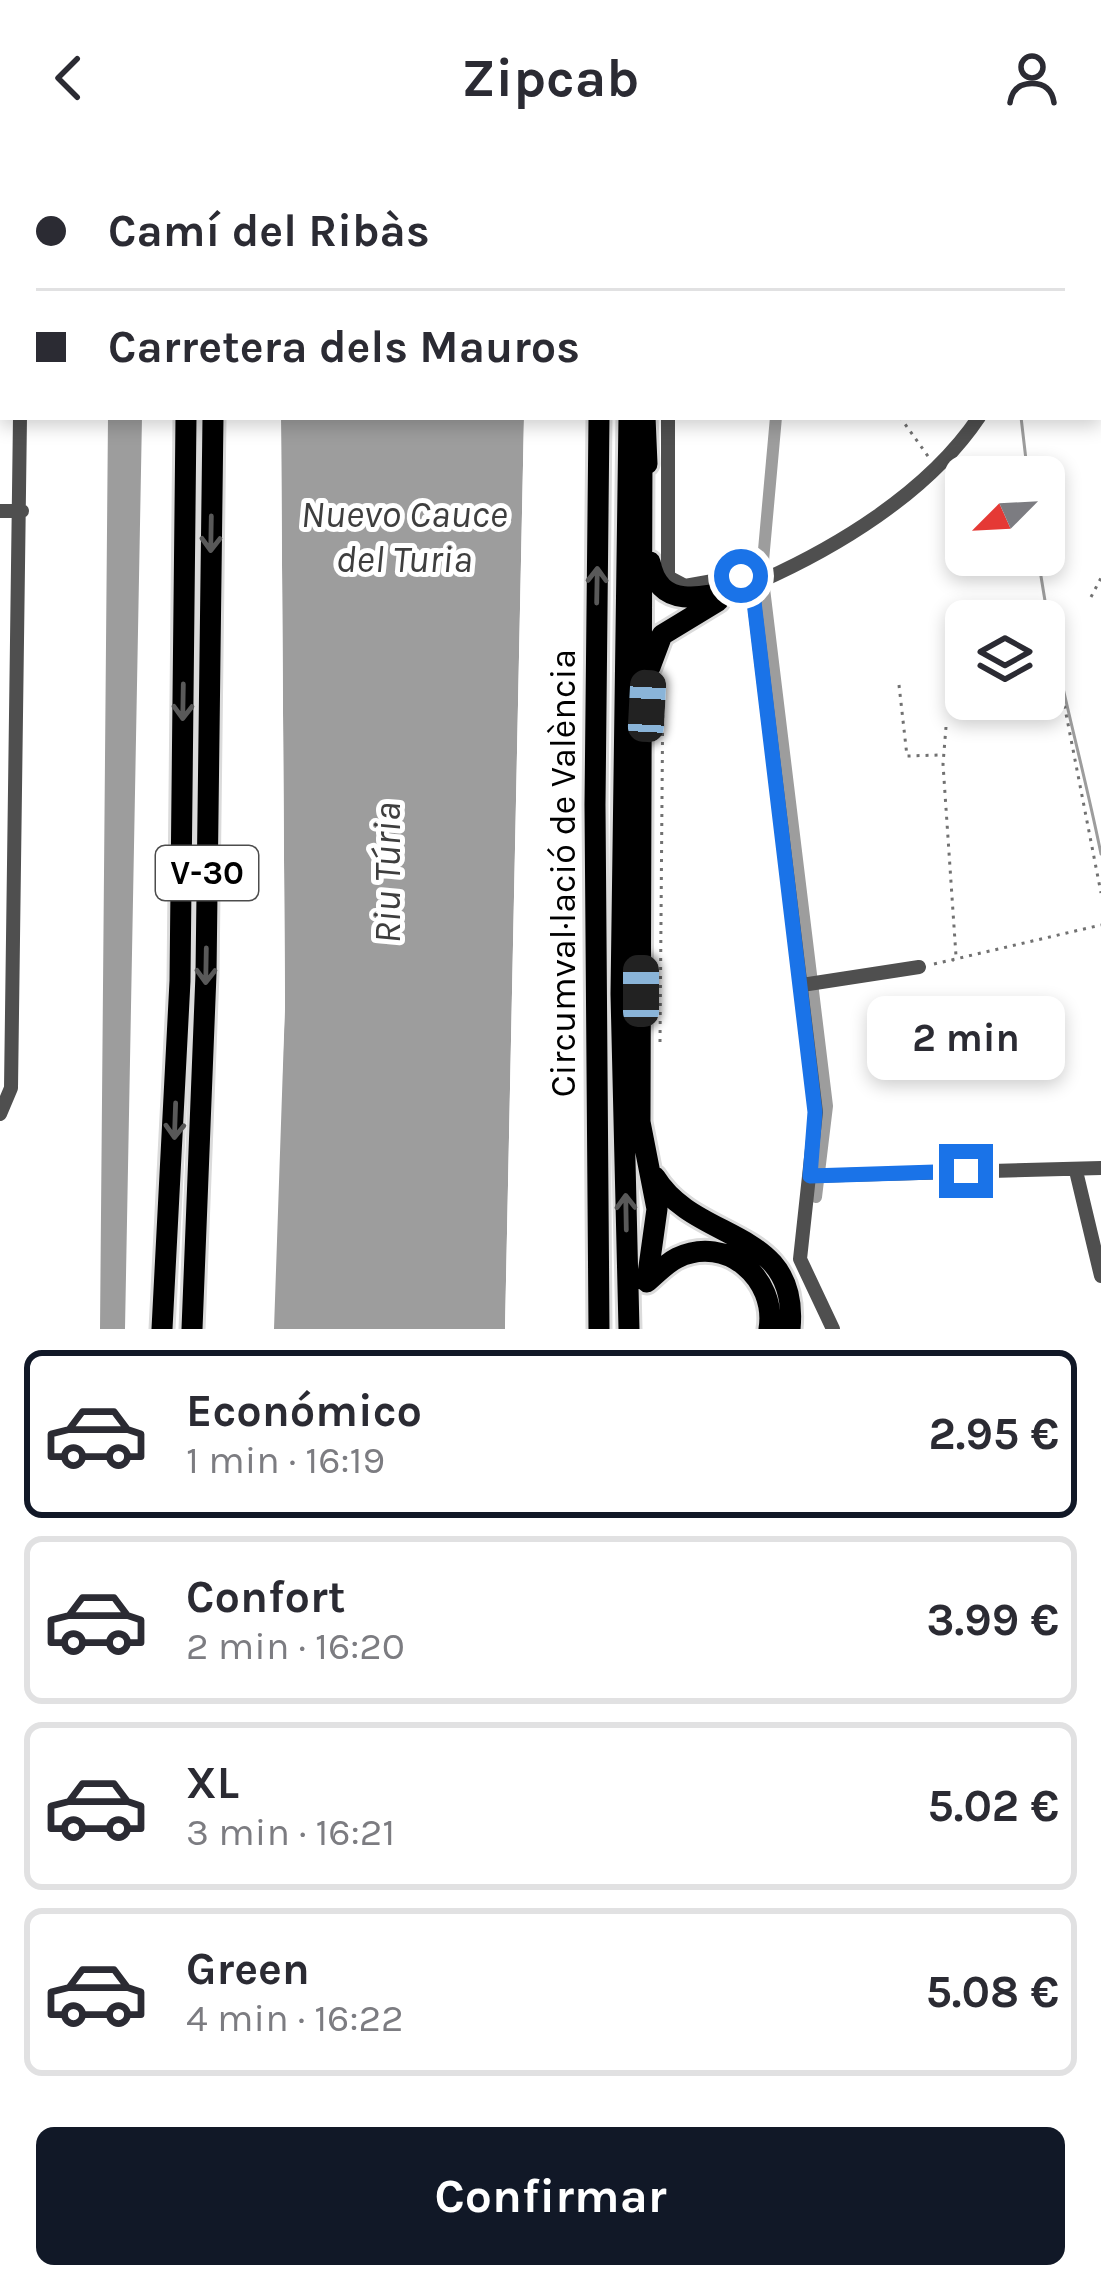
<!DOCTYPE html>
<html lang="es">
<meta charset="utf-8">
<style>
:root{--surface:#fff;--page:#f2f2f3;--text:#2b2b33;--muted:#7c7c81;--line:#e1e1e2;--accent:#111827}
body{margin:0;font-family:Karla,sans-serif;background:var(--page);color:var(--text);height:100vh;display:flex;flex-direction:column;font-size:45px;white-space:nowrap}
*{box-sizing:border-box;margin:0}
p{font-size:39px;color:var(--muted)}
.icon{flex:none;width:66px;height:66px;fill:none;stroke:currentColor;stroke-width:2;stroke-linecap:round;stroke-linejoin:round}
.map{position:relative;height:1173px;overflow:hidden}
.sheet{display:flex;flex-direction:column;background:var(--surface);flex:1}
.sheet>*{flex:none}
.guide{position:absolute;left:0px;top:0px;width:1101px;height:264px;box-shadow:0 6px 18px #0003;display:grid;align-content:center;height:264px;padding:0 36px;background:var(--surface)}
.needle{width:78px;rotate:246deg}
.buttons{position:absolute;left:945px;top:300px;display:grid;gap:24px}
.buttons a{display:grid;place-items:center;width:120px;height:120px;border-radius:18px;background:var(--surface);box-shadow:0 6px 18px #0003;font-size:60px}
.end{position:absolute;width:54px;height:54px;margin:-27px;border:15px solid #1a73e8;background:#fff;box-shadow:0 0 0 6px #fff}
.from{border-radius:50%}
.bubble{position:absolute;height:84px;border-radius:18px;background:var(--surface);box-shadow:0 6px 18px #0003;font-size:39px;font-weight:700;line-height:84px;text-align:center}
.car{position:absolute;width:36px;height:72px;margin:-36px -18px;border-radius:15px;box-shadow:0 0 9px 3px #0007;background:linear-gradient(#222 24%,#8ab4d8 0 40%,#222 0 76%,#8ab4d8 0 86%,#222 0)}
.guide b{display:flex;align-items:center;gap:42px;height:114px;font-size:45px}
.guide b+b{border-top:3px solid var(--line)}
.guide i{width:30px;height:30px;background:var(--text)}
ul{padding:21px 0 0;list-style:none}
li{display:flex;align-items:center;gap:36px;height:168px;margin:0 24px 18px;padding:0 12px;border:6px solid var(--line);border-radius:18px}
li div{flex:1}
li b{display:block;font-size:45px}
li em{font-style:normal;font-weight:700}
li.selected{border-color:var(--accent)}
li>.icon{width:108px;height:108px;stroke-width:1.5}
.button{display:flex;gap:24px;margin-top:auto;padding:24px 36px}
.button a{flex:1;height:138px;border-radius:18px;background:var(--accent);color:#fff;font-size:48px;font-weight:700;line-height:138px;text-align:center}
header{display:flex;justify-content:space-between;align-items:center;height:156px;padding:0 36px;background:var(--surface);font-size:54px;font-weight:700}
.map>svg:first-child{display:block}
.water{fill:#9d9d9d}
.pier{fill:#fff}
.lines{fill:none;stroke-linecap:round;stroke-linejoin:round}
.stream{stroke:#9d9d9d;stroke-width:3}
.canal{stroke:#9d9d9d;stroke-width:12}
.highway-casing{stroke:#dbdbdb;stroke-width:27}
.path{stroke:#717171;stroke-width:3;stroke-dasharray:3 6;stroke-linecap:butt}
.minor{stroke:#4f4f4f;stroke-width:14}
.highway{stroke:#000;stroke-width:21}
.oneway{stroke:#595959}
.route{stroke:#1a73e8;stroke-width:15}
.labels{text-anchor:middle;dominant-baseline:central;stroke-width:10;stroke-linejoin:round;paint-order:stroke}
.shield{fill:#fff;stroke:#4c4c4c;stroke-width:3}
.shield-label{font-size:33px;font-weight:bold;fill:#000}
.street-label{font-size:36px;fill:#000;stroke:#fff}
.water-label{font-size:39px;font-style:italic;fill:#3e3e3e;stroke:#fff}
</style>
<header><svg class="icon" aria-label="back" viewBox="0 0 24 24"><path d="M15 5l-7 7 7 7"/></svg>Zipcab<svg class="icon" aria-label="person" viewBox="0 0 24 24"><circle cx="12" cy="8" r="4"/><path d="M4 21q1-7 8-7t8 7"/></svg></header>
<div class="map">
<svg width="1101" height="1173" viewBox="0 0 1101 1173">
<rect width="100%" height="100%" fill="#fff"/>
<!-- water -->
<path class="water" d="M108 261H142L125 1173H100Z
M281 261H524L505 1173H271L285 850Z"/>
<!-- pier -->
<path class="pier" d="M275 261H281L285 850 274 1173H265L279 850Z
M524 261H530L511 1173H505Z"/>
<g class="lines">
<!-- stream -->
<path class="stream" d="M991 0 992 3
M662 3V0
M1021 261 1028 321
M1038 399C1051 500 1081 598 1101 698"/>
<!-- canal -->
<path class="canal" d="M802 3 803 0
M776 261 762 416 827 950 816 1041"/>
<!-- highway casing -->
<g class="highway-casing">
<path id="highway" d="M197 3V0
M215 3V0
M602 3V0
M632 3V0
M629 261 621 838 629 1173
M645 261 647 308
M642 295 640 966 657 1053 647 1125
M650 406C660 460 714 438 752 429
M650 511 662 479 718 445
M655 1021C696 1088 800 1071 790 1173
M647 1126C656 1118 667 1107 677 1102 727 1078 777 1123 769 1173
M162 1173 180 825 186 261
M192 1173 206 818 213 261
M599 1173 595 649 599 261"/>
</g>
<!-- path -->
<path class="path" d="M983 0 984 3
M900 261 930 303
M1091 441 1101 422
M899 529 907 600 940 599
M1061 532 1101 737
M946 571 943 608 956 800 952 805
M934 808 1101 769
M660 886 663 522"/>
<!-- minor -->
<path class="minor" d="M13 0V3
M671 3V0
M1098 88 1101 84
M668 261V421L685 430 741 420 752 429
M0 355H22
M752 429 816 956 800 1103 833 1173
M752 429C835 393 928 337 979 261
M802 829 919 811
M0 958 11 932 20 261
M1076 1015 1101 1120
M810 1020 1101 1012"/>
<!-- highway -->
<use href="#highway" class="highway"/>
</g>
<!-- one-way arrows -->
<defs><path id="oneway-shaft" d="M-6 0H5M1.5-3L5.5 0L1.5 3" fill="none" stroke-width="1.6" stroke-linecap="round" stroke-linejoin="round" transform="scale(3)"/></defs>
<g class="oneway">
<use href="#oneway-shaft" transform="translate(211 378) rotate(91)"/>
<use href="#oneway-shaft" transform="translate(597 429) rotate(-89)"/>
<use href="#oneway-shaft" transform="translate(183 546) rotate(91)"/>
<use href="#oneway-shaft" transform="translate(206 810) rotate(91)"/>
<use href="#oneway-shaft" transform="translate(175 965) rotate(92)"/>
<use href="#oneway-shaft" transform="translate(626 1056) rotate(-91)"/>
</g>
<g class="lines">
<!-- route -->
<path class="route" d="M741 420 752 429 815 956 810 1020 966 1015"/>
</g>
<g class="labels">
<!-- shield labels -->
<rect class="shield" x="156" y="690" width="102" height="54" rx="9"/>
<g class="shield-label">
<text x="207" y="717">V-30</text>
</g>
<!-- street labels -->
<g class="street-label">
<text transform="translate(563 717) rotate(-90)">Circumval·lació de València</text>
</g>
<!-- water labels -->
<g class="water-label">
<text x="404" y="358">Nuevo Cauce<tspan x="404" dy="45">del Turia</tspan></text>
<text transform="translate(387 717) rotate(-90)">Riu Túria</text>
</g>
</g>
</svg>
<div class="buttons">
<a><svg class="needle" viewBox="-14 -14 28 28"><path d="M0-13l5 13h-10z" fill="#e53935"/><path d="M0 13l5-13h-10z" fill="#7c7c81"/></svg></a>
<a><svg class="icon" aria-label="layers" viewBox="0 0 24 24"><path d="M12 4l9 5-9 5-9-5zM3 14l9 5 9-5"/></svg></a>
</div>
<i class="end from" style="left:741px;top:420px"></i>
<i class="end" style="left:966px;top:1015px"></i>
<div class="bubble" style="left:867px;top:840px;width:198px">2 min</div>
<i class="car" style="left:647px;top:550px;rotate:3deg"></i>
<i class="car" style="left:641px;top:835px;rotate:0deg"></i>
<div class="guide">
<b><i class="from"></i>Camí del Ribàs</b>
<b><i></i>Carretera dels Mauros</b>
</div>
</div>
<section class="sheet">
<ul>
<li class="selected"><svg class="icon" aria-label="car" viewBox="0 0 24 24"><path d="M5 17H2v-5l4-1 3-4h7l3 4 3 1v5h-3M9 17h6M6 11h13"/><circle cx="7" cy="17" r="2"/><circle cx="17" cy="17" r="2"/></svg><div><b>Económico</b><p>1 min · 16:19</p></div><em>2.95 €</em></li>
<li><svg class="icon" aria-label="car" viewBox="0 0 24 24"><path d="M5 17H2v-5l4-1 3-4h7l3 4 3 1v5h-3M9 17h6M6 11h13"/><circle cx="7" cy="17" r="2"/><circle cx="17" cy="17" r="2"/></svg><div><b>Confort</b><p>2 min · 16:20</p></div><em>3.99 €</em></li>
<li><svg class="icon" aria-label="car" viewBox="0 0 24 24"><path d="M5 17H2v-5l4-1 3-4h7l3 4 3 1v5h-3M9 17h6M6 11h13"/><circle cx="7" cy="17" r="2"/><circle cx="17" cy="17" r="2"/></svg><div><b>XL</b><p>3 min · 16:21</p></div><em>5.02 €</em></li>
<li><svg class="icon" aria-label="car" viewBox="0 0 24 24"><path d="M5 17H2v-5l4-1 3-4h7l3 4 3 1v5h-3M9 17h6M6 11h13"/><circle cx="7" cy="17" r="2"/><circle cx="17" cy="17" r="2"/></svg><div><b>Green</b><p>4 min · 16:22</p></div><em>5.08 €</em></li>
</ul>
<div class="button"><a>Confirmar</a></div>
</section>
